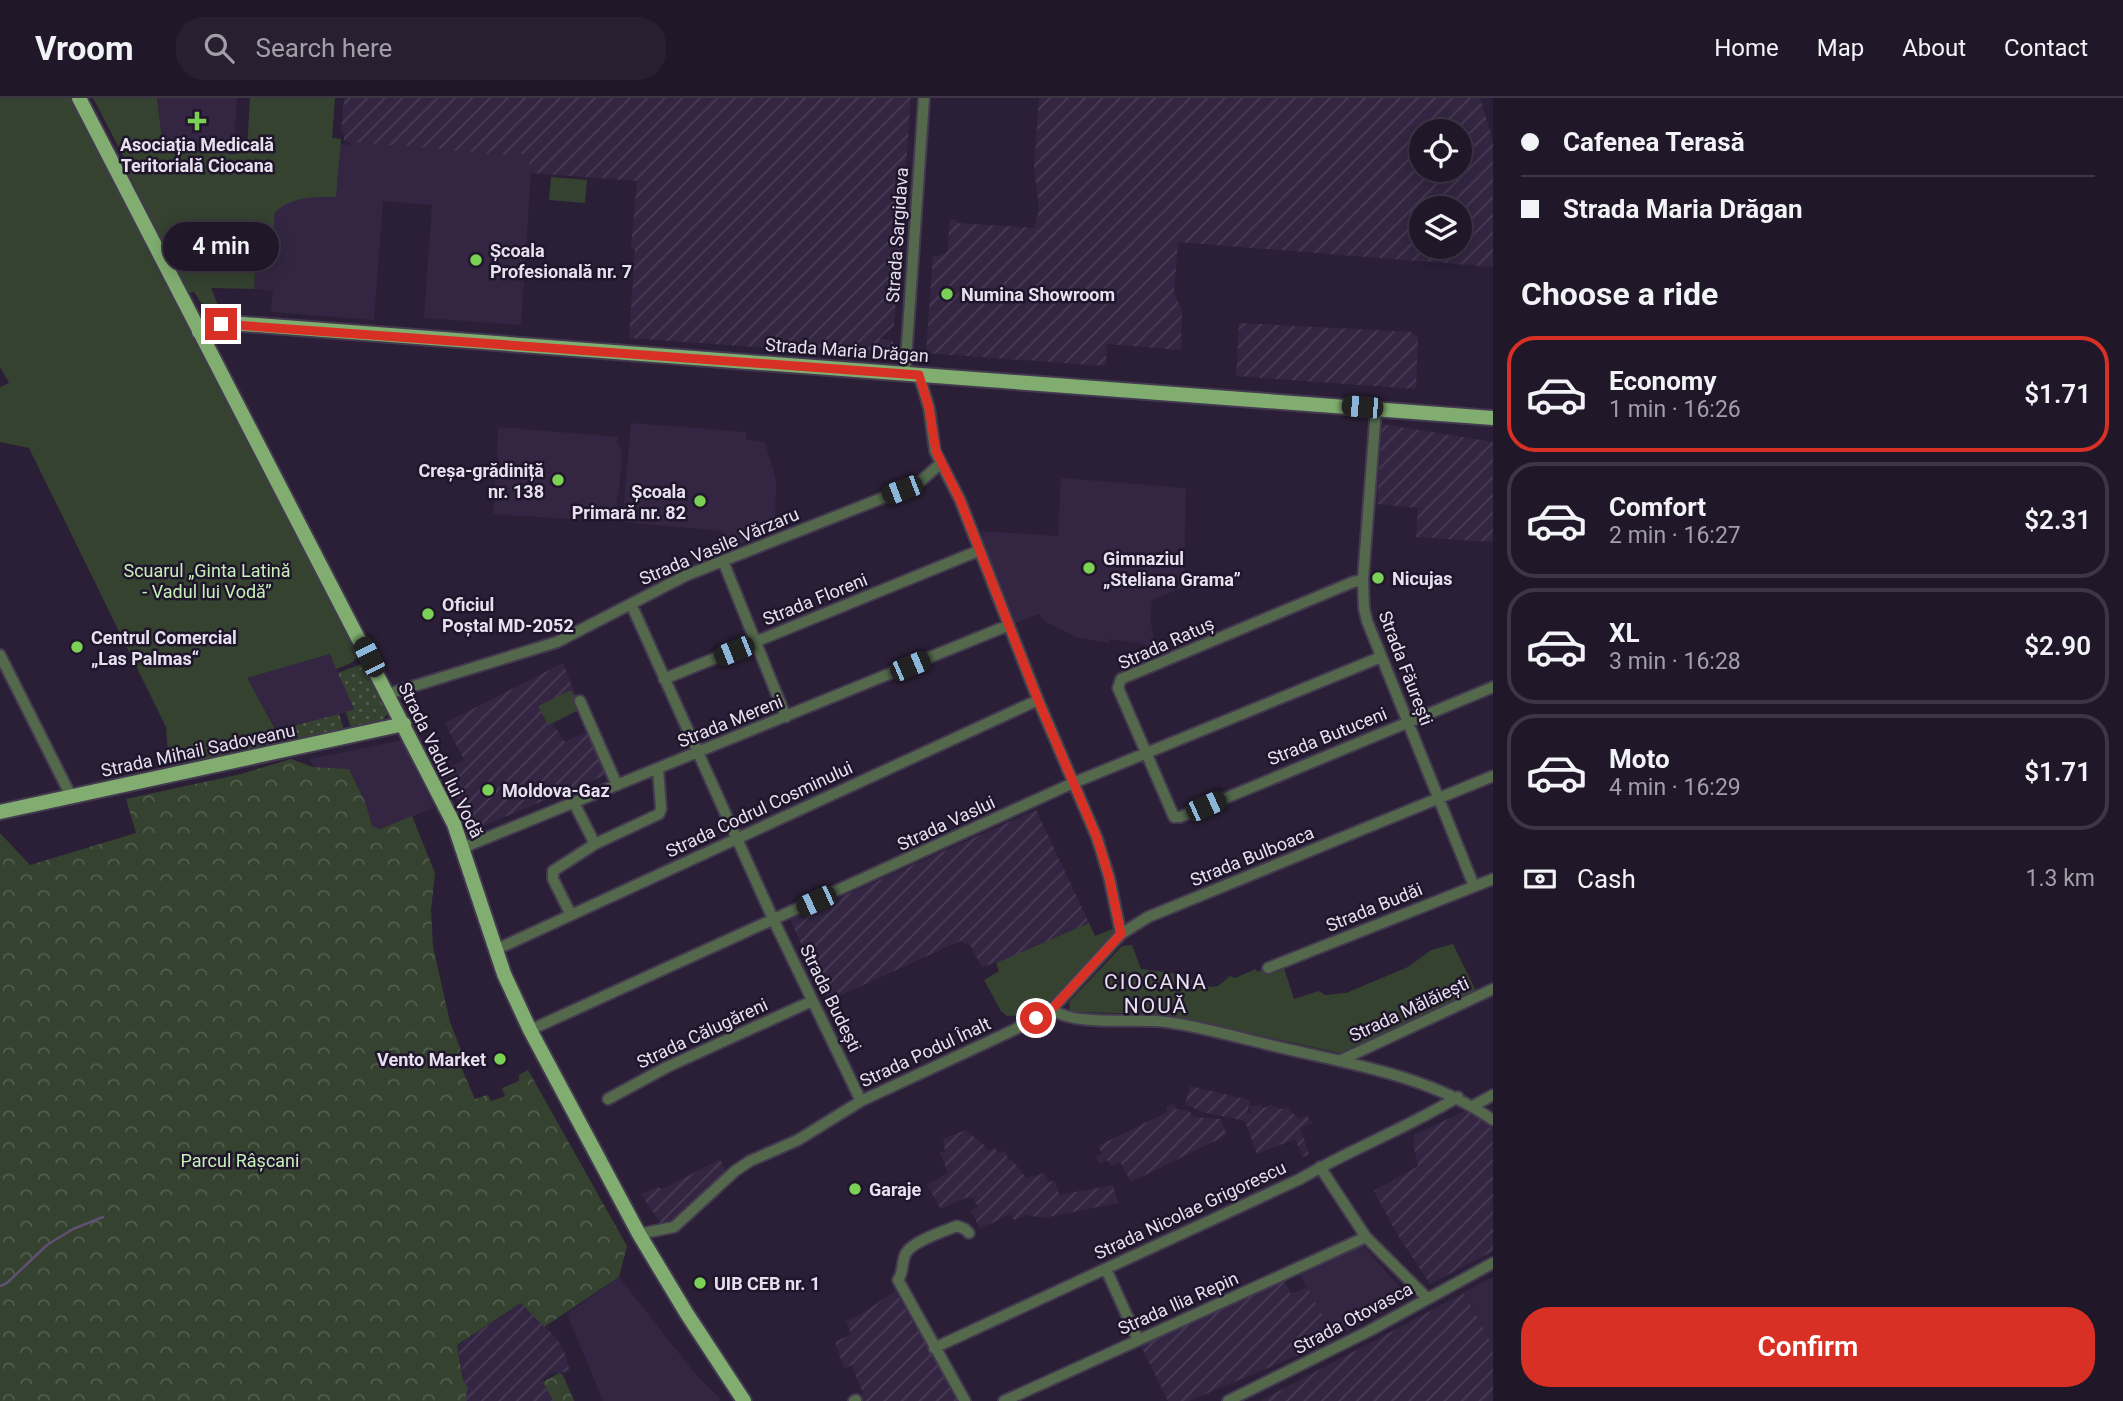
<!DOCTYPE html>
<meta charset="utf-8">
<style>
:root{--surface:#201728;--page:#282030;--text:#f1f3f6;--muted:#a29fa8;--line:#3d3645;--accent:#d93025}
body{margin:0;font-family:Roboto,sans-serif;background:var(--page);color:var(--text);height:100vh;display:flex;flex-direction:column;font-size:26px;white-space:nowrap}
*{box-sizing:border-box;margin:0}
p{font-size:23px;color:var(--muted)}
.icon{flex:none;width:38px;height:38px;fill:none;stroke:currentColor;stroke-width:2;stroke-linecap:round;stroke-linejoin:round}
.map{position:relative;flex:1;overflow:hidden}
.details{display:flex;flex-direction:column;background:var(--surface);width:630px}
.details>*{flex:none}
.guide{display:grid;align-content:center;height:154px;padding:0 28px;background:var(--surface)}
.fabs{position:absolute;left:1409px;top:21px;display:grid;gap:14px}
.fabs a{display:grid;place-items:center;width:63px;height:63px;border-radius:50%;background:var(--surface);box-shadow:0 4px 18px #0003,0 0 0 2px var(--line);font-size:35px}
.end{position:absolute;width:32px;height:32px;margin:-16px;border:9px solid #d93025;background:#fff;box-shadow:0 0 0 4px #fff}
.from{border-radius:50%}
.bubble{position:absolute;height:49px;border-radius:24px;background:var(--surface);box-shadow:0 4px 18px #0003,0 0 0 2px var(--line);font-size:23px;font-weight:600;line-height:49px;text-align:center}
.car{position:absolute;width:21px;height:42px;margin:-21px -10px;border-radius:9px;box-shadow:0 0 5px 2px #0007;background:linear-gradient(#222 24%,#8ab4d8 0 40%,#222 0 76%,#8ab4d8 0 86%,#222 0)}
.guide b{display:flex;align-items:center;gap:24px;height:66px;font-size:26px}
.guide b+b{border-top:2px solid var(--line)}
.guide i{width:18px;height:18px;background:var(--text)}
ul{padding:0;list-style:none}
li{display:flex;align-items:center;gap:21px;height:116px;margin:0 14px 10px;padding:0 14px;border:4px solid var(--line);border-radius:28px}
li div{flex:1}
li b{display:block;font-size:26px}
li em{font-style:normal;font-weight:600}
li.on{border-color:var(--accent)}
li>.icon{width:63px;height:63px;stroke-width:1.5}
h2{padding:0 28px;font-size:32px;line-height:84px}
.pay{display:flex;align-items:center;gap:18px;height:77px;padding:0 28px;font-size:26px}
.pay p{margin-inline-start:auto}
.primary-button{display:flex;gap:14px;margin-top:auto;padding:14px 28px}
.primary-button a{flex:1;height:80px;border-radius:28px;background:var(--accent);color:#fff;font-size:28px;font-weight:600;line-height:80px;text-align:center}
header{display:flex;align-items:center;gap:42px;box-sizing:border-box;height:98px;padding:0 35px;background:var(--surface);border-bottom:2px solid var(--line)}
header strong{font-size:33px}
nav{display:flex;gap:38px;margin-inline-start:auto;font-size:24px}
.search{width:490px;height:63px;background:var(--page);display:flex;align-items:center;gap:18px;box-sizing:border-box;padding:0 24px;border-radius:28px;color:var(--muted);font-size:26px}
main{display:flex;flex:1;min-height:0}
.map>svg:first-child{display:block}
.built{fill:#342643}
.industrial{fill:url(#industrial-furrows);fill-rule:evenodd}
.grass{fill:url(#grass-dots)}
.forest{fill:url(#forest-crowns)}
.park{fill:#354230}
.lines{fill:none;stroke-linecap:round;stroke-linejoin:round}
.stream{stroke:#605173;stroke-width:2.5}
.minor-casing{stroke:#443a50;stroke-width:14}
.major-casing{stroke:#443a50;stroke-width:18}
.minor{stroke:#54694c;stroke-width:10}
.major{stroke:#81ae70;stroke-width:14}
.route{stroke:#d93025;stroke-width:9}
.poi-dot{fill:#7bd156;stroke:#20162b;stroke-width:2.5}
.labels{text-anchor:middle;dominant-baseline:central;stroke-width:5;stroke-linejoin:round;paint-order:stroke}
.poi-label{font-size:18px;font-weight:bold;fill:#e6e0ef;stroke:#20162b;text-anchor:start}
.street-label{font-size:18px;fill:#e6e0ef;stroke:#20162b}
.park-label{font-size:18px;fill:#c6f0b7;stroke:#20162b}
.quarter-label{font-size:21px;letter-spacing:2px;fill:#e6e0ef;stroke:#20162b}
</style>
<header>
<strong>Vroom</strong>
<div class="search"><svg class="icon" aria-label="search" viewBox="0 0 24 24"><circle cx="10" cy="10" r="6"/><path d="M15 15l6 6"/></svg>Search here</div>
<nav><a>Home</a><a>Map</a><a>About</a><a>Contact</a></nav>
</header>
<main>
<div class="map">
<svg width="1493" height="1303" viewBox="0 0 1493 1303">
<defs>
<pattern id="industrial-furrows" width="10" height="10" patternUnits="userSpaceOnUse" patternTransform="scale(1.75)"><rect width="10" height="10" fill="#342643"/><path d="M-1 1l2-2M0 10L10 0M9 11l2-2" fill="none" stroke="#483b55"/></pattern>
<pattern id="grass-dots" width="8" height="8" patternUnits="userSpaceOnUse" patternTransform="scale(1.75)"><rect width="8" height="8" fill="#354230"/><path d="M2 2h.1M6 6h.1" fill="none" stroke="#525d4e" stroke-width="1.8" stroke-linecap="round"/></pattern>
<pattern id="forest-crowns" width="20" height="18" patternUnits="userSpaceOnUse" patternTransform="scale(1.75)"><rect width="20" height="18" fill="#354230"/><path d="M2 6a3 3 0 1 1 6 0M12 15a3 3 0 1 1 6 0" fill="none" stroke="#525d4e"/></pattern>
</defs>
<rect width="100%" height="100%" fill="#2a1f36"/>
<!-- built -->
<path class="built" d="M157 0H237L233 56 183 52 162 42Z
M350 43 518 58V56H529L531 75 521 227 424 220 432 107 383 103 374 222 271 214 273 193 254 191 257 143 272 144 275 114 286 104 304 99H336L340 46 349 47Z
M631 325 746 334V342L765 344 776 382 775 432 723 453V433L622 424Z
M498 329 618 339 617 346 622 353 619 396 617 400V424L493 416 496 368 500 366 497 357Z
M1061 380 1186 390 1184 489 1152 502 1150 522 1156 548 1153 550 1143 546 1109 541V545L1075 539 1043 522 1039 516 1015 525 980 440 983 438 981 433 1058 438Z
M330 556 355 612 277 632 246 580Z
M402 642 434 710 379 731 372 728 366 706 349 671 313 669 310 661Z
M1362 1146 1403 1193 1386 1212 1335 1240 1299 1175Z
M619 1179 697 1278 720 1300 719 1303H603L567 1216Z
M1493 1179V1247L1464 1194Z"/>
<!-- industrial -->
<path class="industrial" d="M344 0H911L894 228 879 241 893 242V259L629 240 635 151 631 150 637 83 531 75 528 56H519L518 58 344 43V35L341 34Z
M1039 0H1480L1493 43V169L1178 144 1174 195 1182 214 1181 252 1107 246 1106 268 926 255 933 158H940L947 154 950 121 957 122 958 125 1034 130 1039 112 1034 68ZM1421 33H1460V72H1421ZM1421 110H1460V149H1421Z
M1239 225 1411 234 1418 239 1416 291 1236 278Z
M1382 326 1493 344V444L1416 439 1418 410 1377 406Z
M563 565 581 611 553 626 565 644 590 632 608 676 473 732 443 673 464 662 445 625Z
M1036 712 1089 825 1010 860 982 869 970 847 960 843 828 903 791 824 792 821Z
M1190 988 1250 1002 1247 1016 1251 1014 1250 1009 1261 1006 1263 1010 1271 1007 1280 1011 1287 1010 1299 1021 1307 1018 1313 1025 1300 1030 1309 1056 1303 1059 1295 1041 1257 1056 1245 1023 1203 1014 1185 1007Z
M1174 1005 1176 1011 1189 1013 1194 1019 1220 1021 1227 1037 1131 1084 1120 1064 1111 1068 1107 1062 1100 1066 1096 1059 1102 1055 1098 1048 1167 1014 1166 1009Z
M1467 1012 1493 1031V1153L1430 1186 1397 1136 1374 1093 1418 1068 1413 1045 1415 1041 1414 1037Z
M966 1032 985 1048 987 1053 994 1050 999 1055 1005 1053 1008 1062H1012L1026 1080 1045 1075 1048 1084 1055 1083 1059 1097 1113 1087 1118 1105 1043 1120 1026 1117 1014 1122 1010 1116 980 1131 971 1113 978 1109 973 1100H965L941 1111 927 1087 948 1075 940 1055 945 1053 943 1041Z
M720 1061 727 1077 673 1124 663 1129 641 1096 657 1089 663 1091Z
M1283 1181 1291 1196 1307 1189 1335 1240 1320 1248 1189 1303H1168L1140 1246Z
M895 1193 947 1282 960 1303H859L858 1299 863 1296 852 1267 844 1270 835 1244 851 1236 846 1223 860 1217Z
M1464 1195 1493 1247V1303H1260Z
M521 1205 558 1242 565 1256 570 1274 552 1275 542 1281 553 1303H465L463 1276 457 1248Z"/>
<!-- grass -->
<path class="grass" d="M361 566H364L388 610V615L381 624 351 630 346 614 354 611 338 575Z
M339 616 344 631 342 632 283 645 277 632Z"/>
<!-- forest -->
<path class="forest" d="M291 661 313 669 349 671 366 706 372 728 380 731 412 718 435 775 431 812 433 848 450 924 466 965 461 969 475 1001 488 997 491 1003 505 998 502 990 519 983V977L528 972 627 1148 619 1179 544 1229 521 1205 457 1247 463 1282 468 1290 465 1303H0V735L30 767 136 735 126 701 241 676Z
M559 1275 563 1277 574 1303H553L543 1284Z"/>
<!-- park -->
<path class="park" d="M0 0H72L357 552C360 565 346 567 336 571L330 556 247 580 283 645 191 664 168 657 166 629 29 350 0 344V289L9 285 0 269Z
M93 0H157L162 42 184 43V52L233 56 247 53 250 0H335L332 40 341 41 336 99C312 99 294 98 275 114L272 144 257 143 254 191 211 190 219 210 201 205 194 194 187 195 128 75 131 73Z
M551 79 587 82 585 105 549 102Z
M571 592 580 611 548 627 538 608Z
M1089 825 1095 838 1115 830 1114 837C1099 857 1061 899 1039 911 1029 916 1017 918 1007 918L1001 913 984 882 999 873 996 865Z
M1453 846 1476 893 1340 955 1162 916 1070 914 1069 904 1122 848 1132 847 1141 871 1186 877 1195 885 1212 889 1218 888 1230 878 1235 880 1256 871 1257 874 1263 871 1266 877 1284 870 1294 901 1319 893 1325 897 1346 895 1408 869 1431 852Z"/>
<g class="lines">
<!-- stream -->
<path class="stream" d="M0 1188 7 1185 47 1147 73 1131 103 1119"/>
<!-- minor casing -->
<g class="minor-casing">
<path id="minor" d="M905 276 924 0
M919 277 929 310 935 353 960 402 1038 602 1097 740 1109 779 1121 836
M1376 311 1363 482 1364 510 1367 523 1474 788
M723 463 786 619
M1363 482 1353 484 1121 581 1118 590 1174 719H1180L1493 589
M631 506 774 823 861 1003
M0 557 71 698
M664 581 978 453
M388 596 557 544 687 477 913 388 922 382 941 365
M580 603 617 687
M595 746 659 716 661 711 658 671
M462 750 1009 527
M571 817 553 781V773L595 746 574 705
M495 852 1038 602
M1268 870 1493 781
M1052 911C1073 929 1138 920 1167 924 1208 930 1247 942 1287 951 1358 967 1433 980 1493 1022
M530 932 1073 685 1381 559
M1339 963 1493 891
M608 1001 667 969 812 903
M1473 1008 1493 997
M1320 1069 1366 1139 1427 1200
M639 1136 674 1129 735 1073 750 1063 798 1042 861 1003 1020 929 1052 911 1121 836 1148 819 1493 678
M1106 1171 1138 1242
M934 1250 1300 1081C1351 1051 1407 1030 1458 999
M854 1303 856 1302
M965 1303 898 1182C904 1174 901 1164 906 1155 913 1143 944 1133 957 1128L965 1131 969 1135
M1004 1303 1366 1139
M1228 1303 1369 1233 1493 1165"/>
</g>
<!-- major casing -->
<g class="major-casing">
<path id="major" d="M79 0 454 726 504 876 530 932 639 1136 687 1216 744 1303
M199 234 230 225 1493 320
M0 714 404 626"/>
</g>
<!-- minor -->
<use href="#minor" class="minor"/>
<!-- major -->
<use href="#major" class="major"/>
</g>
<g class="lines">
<!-- route -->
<path class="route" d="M221 226 919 277 929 310 936 353 960 402 1038 602 1097 740 1109 779 1121 836 1052 911 1036 920"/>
</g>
<!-- markers -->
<g class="poi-dot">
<path d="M193.5 12.5h7v7h7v7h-7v7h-7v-7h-7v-7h7z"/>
<circle cx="476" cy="162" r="7"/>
<circle cx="947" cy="196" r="7"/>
<circle cx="558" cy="382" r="7"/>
<circle cx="700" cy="403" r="7"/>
<circle cx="1089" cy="470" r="7"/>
<circle cx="1378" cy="480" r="7"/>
<circle cx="428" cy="516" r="7"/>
<circle cx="77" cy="549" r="7"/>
<circle cx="488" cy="692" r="7"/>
<circle cx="500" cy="961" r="7"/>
<circle cx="855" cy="1091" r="7"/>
<circle cx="700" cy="1185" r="7"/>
</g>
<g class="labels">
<!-- poi labels -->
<g class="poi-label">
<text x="197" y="46" text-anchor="middle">Asociația Medicală<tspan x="197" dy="21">Teritorială Ciocana</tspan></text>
<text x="490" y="152">Școala<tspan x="490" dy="21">Profesională nr. 7</tspan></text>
<text x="961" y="196">Numina Showroom</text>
<text x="544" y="372" text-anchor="end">Creșa-grădiniță<tspan x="544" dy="21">nr. 138</tspan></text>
<text x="686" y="393" text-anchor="end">Școala<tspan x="686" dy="21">Primară nr. 82</tspan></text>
<text x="1103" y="460">Gimnaziul<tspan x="1103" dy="21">„Steliana Grama”</tspan></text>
<text x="1392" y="480">Nicujas</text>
<text x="442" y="506">Oficiul<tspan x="442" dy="21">Poștal MD-2052</tspan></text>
<text x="91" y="539">Centrul Comercial<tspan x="91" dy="21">„Las Palmas“</tspan></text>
<text x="502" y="692">Moldova-Gaz</text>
<text x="486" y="961" text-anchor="end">Vento Market</text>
<text x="869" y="1091">Garaje</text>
<text x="714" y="1185">UIB CEB nr. 1</text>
</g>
<!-- street labels -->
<g class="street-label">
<text transform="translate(897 137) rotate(-86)">Strada Sargidava</text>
<text transform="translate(847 252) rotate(4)">Strada Maria Drăgan</text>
<text transform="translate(719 448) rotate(-23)">Strada Vasile Vărzaru</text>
<text transform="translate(815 501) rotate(-22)">Strada Floreni</text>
<text transform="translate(1166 545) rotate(-24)">Strada Ratuș</text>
<text transform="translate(1406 570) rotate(69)">Strada Făurești</text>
<text transform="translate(730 623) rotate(-22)">Strada Mereni</text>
<text transform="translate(1327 638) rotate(-22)">Strada Butuceni</text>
<text transform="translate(198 652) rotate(-12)">Strada Mihail Sadoveanu</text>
<text transform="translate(441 662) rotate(64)">Strada Vadul lui Vodă</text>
<text transform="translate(759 711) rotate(-25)">Strada Codrul Cosminului</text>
<text transform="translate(946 725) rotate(-25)">Strada Vaslui</text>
<text transform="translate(1252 758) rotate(-22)">Strada Bulboaca</text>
<text transform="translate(1374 809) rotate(-22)">Strada Budăi</text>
<text transform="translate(831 900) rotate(64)">Strada Budești</text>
<text transform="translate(1409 911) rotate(-25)">Strada Mălăiești</text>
<text transform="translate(702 935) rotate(-25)">Strada Călugăreni</text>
<text transform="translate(925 954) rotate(-25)">Strada Podul Înalt</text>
<text transform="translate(1190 1112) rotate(-25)">Strada Nicolae Grigorescu</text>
<text transform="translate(1178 1205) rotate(-24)">Strada Ilia Repin</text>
<text transform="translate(1353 1220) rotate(-28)">Strada Otovasca</text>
</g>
<!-- park labels -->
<g class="park-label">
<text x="207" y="472">Scuarul „Ginta Latină<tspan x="207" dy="21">- Vadul lui Vodă”</tspan></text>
<text x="240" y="1062">Parcul Râșcani</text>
</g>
<!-- quarter labels -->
<g class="quarter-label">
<text x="1156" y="884">CIOCANA<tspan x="1156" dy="24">NOUĂ</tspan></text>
</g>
</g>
</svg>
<div class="fabs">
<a><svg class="icon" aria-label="locate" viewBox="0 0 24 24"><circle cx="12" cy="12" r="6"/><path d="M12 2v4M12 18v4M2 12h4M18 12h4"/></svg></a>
<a><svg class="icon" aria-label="layers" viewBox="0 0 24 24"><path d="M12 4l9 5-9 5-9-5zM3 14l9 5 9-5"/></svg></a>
</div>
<i class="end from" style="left:1036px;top:920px"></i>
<i class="end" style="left:221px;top:226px"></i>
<div class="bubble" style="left:163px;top:124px;width:116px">4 min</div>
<i class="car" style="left:1362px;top:309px;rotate:275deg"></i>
<i class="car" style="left:902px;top:392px;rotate:249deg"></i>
<i class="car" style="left:734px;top:553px;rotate:248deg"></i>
<i class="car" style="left:369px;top:559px;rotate:333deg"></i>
<i class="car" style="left:910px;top:568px;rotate:67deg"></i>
<i class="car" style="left:1206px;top:708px;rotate:66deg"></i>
<i class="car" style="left:816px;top:803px;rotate:245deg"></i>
</div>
<section class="details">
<div class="guide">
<b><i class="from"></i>Cafenea Terasă</b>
<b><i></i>Strada Maria Drăgan</b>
</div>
<h2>Choose a ride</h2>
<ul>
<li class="on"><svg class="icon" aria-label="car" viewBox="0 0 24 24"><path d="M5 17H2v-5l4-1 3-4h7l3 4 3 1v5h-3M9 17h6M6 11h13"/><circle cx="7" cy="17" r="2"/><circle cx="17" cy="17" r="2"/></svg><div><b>Economy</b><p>1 min · 16:26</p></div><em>$1.71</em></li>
<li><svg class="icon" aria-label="car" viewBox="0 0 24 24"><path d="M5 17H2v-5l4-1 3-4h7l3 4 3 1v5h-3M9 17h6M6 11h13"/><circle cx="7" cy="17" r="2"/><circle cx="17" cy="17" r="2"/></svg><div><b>Comfort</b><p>2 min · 16:27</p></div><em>$2.31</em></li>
<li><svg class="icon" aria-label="car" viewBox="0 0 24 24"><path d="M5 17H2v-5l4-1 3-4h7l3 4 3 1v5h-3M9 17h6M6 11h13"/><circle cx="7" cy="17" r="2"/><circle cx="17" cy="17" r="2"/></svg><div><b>XL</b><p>3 min · 16:28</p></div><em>$2.90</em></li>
<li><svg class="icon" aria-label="car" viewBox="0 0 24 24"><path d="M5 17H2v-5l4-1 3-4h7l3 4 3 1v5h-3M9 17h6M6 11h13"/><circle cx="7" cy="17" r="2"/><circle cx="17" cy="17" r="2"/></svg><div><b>Moto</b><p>4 min · 16:29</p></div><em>$1.71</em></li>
</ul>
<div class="pay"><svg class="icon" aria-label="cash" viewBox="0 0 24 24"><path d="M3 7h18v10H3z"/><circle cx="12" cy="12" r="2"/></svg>Cash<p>1.3 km</p></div>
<div class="primary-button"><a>Confirm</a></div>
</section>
</main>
